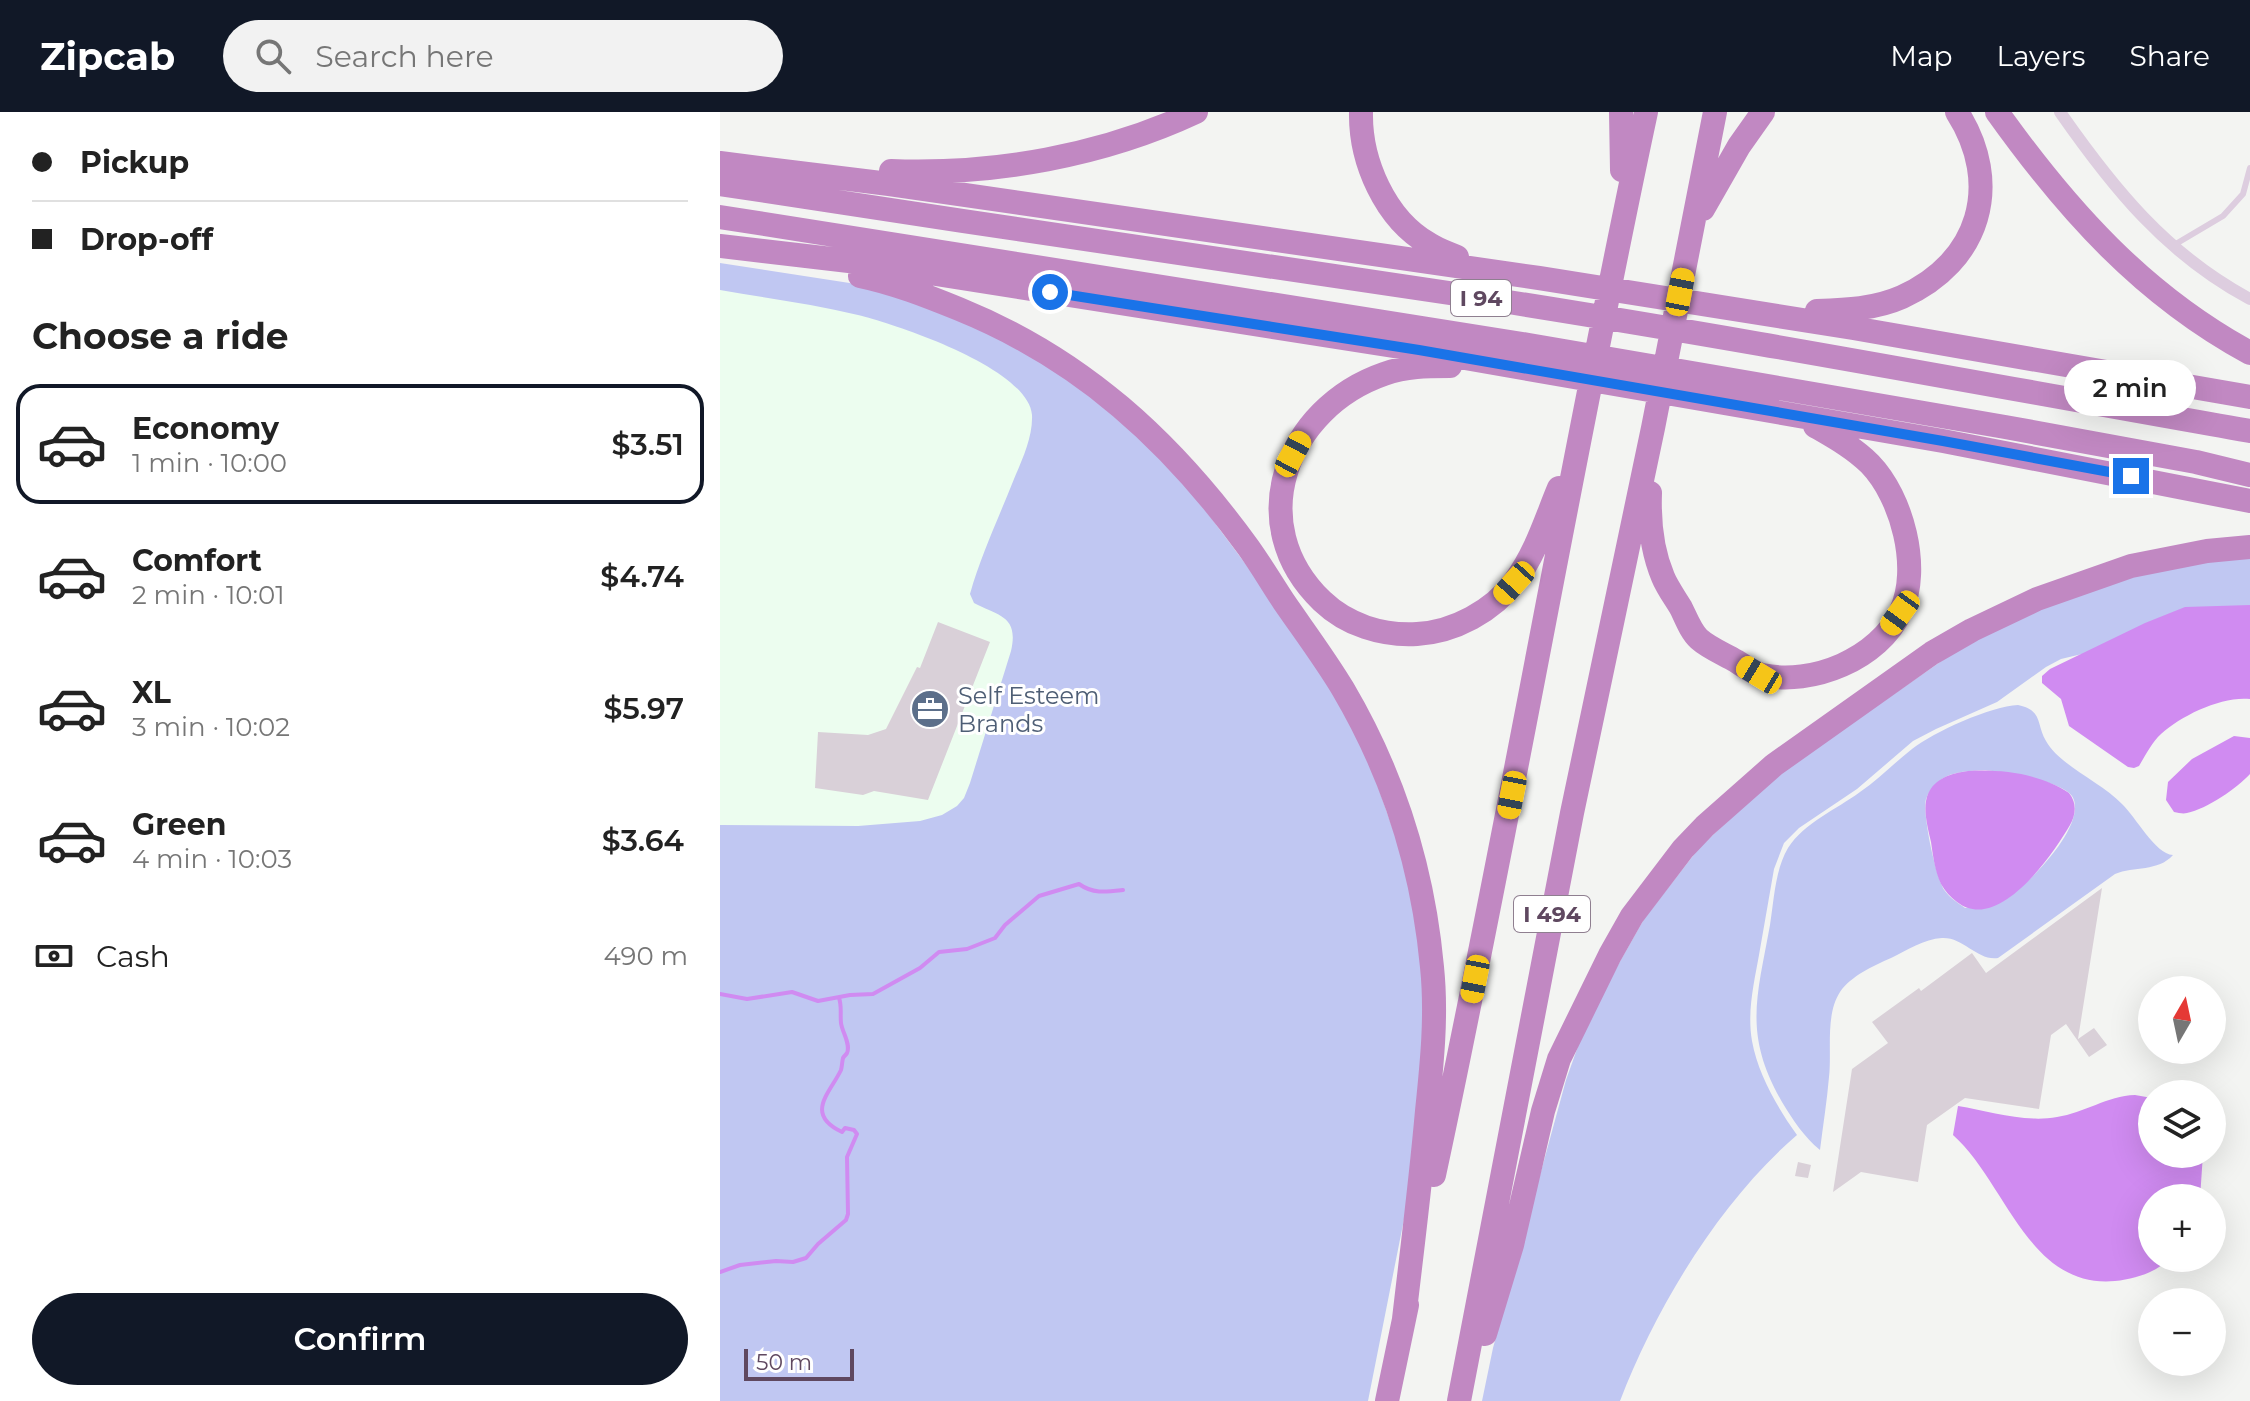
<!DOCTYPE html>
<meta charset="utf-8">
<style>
:root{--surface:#fff;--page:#f2f2f2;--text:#222;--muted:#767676;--line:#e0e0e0;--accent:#111827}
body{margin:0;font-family:Montserrat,sans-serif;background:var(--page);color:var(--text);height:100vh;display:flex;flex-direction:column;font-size:30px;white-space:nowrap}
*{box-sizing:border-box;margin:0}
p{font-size:26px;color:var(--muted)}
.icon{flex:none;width:44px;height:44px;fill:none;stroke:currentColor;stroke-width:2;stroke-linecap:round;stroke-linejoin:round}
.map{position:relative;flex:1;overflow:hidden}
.side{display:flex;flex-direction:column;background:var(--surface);width:720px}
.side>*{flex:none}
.guide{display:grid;align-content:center;height:176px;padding:0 32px;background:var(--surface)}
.needle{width:52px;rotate:9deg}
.controls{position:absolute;left:1418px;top:864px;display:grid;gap:16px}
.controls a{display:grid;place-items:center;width:88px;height:88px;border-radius:50%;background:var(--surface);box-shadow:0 8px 32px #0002;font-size:40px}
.scale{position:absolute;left:24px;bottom:20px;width:110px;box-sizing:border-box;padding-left:8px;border:4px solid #5f4860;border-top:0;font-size:22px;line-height:28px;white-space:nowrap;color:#5f4860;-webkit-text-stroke:6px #fff;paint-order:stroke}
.end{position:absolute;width:36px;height:36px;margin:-18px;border:10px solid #1a73e8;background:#fff;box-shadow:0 0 0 4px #fff}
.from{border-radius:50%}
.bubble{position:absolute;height:56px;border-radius:28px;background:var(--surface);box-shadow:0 8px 32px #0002;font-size:26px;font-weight:600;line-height:56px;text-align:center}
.car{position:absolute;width:24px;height:48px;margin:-24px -12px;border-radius:10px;box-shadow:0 0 6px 2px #0007;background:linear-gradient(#f5c518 24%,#345 0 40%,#f5c518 0 76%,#345 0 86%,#f5c518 0)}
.guide b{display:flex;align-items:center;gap:28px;height:76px;font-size:30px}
.guide b+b{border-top:2px solid var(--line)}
.guide i{width:20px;height:20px;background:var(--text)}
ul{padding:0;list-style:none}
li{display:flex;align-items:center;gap:24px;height:120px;margin:0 16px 12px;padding:0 16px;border:4px solid transparent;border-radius:24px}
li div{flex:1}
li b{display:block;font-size:30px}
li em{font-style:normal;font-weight:600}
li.selected{border-color:var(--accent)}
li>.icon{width:72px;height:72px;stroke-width:1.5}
h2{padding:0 32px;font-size:36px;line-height:96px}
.pay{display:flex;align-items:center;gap:20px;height:88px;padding:0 32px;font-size:30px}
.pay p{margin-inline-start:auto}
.primary-button{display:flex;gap:16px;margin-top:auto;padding:16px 32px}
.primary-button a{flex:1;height:92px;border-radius:48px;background:var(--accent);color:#fff;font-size:32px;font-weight:600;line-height:92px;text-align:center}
header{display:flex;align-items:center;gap:48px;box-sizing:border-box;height:112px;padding:0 40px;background:var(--accent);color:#fff}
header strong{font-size:38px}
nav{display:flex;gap:44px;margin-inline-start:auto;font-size:28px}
.search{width:560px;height:72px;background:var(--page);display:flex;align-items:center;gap:20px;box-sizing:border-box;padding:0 28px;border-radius:44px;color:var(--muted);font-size:30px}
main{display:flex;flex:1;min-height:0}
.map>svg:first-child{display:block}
.commercial{fill:#ecfdef}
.green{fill:#c0c7f2;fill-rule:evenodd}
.water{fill:#d08bf1}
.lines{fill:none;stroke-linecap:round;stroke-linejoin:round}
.stream{stroke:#d08bf1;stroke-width:4}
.building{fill:#d9d0d8}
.lane{stroke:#ddcddf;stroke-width:6}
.street{stroke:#ddcddf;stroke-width:12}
.highway{stroke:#c188c2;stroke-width:24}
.route{stroke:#1a73e8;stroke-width:10}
.labels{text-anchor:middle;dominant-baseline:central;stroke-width:6;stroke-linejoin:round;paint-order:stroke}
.shield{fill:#fff;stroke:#8f7f90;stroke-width:2}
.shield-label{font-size:22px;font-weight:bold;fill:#5f4860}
.service-label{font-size:24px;fill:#4e5e75;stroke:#fff;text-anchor:start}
</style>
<header>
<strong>Zipcab</strong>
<div class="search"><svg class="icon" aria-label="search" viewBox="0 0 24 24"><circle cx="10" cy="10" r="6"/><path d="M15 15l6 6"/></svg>Search here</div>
<nav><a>Map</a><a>Layers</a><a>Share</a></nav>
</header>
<main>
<section class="side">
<div class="guide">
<b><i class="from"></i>Pickup</b>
<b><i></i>Drop-off</b>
</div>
<h2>Choose a ride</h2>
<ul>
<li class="selected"><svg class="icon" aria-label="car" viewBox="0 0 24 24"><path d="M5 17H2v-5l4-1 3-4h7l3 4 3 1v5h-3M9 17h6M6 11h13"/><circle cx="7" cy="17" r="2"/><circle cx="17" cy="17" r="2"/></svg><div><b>Economy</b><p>1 min · 10:00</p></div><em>$3.51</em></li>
<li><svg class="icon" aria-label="car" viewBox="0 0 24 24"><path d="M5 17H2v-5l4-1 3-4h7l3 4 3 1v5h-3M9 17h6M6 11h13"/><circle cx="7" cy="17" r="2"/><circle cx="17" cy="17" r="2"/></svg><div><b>Comfort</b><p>2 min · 10:01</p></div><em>$4.74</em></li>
<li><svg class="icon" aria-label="car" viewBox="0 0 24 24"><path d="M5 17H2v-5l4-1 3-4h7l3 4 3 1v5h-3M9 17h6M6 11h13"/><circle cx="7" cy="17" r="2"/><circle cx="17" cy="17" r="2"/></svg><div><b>XL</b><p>3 min · 10:02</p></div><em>$5.97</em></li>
<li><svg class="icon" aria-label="car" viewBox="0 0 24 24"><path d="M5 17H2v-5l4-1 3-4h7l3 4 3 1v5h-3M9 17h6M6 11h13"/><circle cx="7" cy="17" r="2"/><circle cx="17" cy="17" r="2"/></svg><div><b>Green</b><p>4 min · 10:03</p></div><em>$3.64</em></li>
</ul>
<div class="pay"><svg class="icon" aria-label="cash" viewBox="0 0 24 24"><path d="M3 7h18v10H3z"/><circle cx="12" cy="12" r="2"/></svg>Cash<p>490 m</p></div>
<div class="primary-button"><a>Confirm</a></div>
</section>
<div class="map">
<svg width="1530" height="1289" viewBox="0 0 1530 1289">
<rect width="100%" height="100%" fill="#f3f4f2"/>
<!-- commercial -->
<path class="commercial" d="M0 151 279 224 690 1077 648 1289H0Z"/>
<!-- green -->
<path class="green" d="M0 151 149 174 248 209 353 268 456 359 586 533 642 629 692 772 706 885 690 1077 648 1289H0V713L138 714 200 709 222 703 237 694 244 686 250 671 291 539C299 504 279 504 254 491L250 482C261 443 279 405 294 367 302 348 313 325 312 303 308 256 178 213 138 203 93 192 46 186 0 178Z
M1530 441V534L1392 539 1362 542 1341 547 1326 555 1277 590 1216 617 1193 629 1137 677 1079 716 1064 731 1054 757C1049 786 1044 814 1039 843 1034 871 1027 900 1032 929 1038 962 1057 995 1077 1023 1000 1089 936 1195 900 1289H762L773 1236 805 1118 846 968 862 923 872 899 924 807 979 736 1057 663 1249 530 1370 473Z
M1298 593C1323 598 1316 612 1326 629 1339 653 1381 670 1402 692 1416 705 1435 742 1453 743 1438 760 1414 754 1395 762L1278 846C1257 849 1244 825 1222 826 1204 827 1187 838 1171 846 1153 854 1131 864 1120 880 1105 903 1112 939 1109 965 1107 989 1103 1013 1100 1038 1084 1025 1073 1008 1062 990 1023 922 1037 885 1050 813 1054 788 1055 758 1068 736 1084 711 1117 697 1140 680 1159 667 1174 651 1192 637 1214 620 1271 594 1298 593ZM1265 658C1284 660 1342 669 1352 684 1370 712 1304 778 1281 790 1271 795 1256 794 1245 796 1238 791 1230 786 1225 779 1216 767 1202 701 1206 687 1208 681 1212 675 1217 671 1229 659 1249 659 1265 658Z"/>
<!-- water -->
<path class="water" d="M1530 493V587C1502 584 1462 603 1441 622 1432 630 1425 644 1419 654L1414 656 1408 655 1349 614 1341 587 1322 571V564L1330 557 1425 511 1465 495Z
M1514 624 1530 626V662C1517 676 1487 697 1467 701 1463 702 1459 701 1454 700L1446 688 1448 670 1472 647Z
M1248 659C1282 657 1321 662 1349 681 1357 691 1356 702 1350 713 1332 744 1278 822 1237 790 1230 785 1225 779 1221 772 1215 759 1213 744 1211 730 1208 716 1202 696 1208 682 1215 666 1232 661 1248 659Z
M1415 983 1432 986V1042H1483L1480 1086H1432V1146H1451C1436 1160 1416 1167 1395 1169 1308 1177 1286 1070 1233 1023L1238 994C1269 999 1305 1011 1337 1005 1364 1001 1387 984 1415 983Z"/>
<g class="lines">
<!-- stream -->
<path class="stream" d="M0 882 27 887 72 880 98 889 130 883 153 882 200 856 219 840 247 837 275 826 285 813 319 784 359 772C373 782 386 780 403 778
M0 1160 20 1153 56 1149 73 1150 86 1146 98 1132 126 1108 128 1102 127 1045 137 1022 134 1018 125 1016 122 1020C84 1002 110 981 121 958 122 955 122 950 123 946 124 944 126 943 127 941 131 932 122 920 121 911 120 902 122 894 119 886"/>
</g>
<!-- building -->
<path class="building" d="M218 510 270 530 208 688 154 679 143 683 95 676 98 620 148 623 166 617 197 555 200 556Z
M1382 776 1358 927 1374 916 1387 933 1369 945 1346 912 1331 923 1319 997 1245 986 1207 1013 1198 1070 1141 1060 1113 1080 1132 957 1168 931 1152 910 1199 876 1201 879 1252 841 1266 861Z
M1078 1050 1091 1053 1088 1066 1075 1064Z"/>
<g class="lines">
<!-- lane -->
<path class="lane" d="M1454 133 1503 104 1523 82 1530 56"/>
<!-- street -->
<path class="street" d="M1340 0C1393 76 1446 142 1530 187"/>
<!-- highway -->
<path class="highway" d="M641 0C640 49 665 107 709 132 718 138 728 141 737 145
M901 0 902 58
M1277 0C1347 98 1423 183 1530 241
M0 51 169 72 819 166 1133 216 1530 285
M171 59C274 63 382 44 476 0
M0 72C254 112 508 147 763 186 1019 226 1274 274 1530 319
M983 97 1019 34 1043 0
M0 105 809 233 1285 315 1476 350 1530 363
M0 134 146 151 699 238 1223 329 1530 389
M140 164C174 171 207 184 239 197 362 247 451 329 528 435 541 453 552 472 564 490 584 519 605 547 623 577 673 662 703 757 712 855 717 903 712 951 707 999 701 1068 692 1138 684 1207
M1097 199C1126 198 1155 197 1182 185 1260 150 1283 72 1237 0
M730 254C707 254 686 254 664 262 566 296 522 412 602 489 627 513 662 524 697 522 734 520 773 499 795 469 816 441 826 407 839 376
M930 381C929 408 932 439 943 465 947 475 955 486 961 496 966 506 971 520 979 527 989 536 1004 542 1016 549 1024 554 1033 561 1042 563 1092 574 1159 547 1181 499 1201 456 1182 385 1150 352 1134 336 1114 325 1095 314
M714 1063C790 710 850 354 926 0
M765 1222 792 1133 823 999 839 947 890 843 912 804 963 737 985 714 1054 653 1212 541 1252 518 1317 487 1411 454 1487 439 1530 435
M667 1289 687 1193
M739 1289 852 701 933 316 995 0"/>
</g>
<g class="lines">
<!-- route -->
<path class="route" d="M330 180 699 238 1223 329 1411 364"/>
</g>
<!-- icons -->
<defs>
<g id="office-disc" transform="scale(2)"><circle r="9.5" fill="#5c6f8a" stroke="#fff"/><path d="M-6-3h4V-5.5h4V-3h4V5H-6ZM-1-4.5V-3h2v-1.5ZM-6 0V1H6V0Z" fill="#fff"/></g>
</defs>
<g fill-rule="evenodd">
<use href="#office-disc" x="210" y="597"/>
</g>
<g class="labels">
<!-- shield labels -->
<g class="shield">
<rect x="731" y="168" width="60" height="36" rx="6"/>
<rect x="794" y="784" width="76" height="36" rx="6"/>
</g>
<g class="shield-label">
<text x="761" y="186">I 94</text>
<text x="832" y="802">I 494</text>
</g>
<!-- service labels -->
<g class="service-label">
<text x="238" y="583">Self Esteem<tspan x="238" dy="28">Brands</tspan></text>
</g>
</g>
</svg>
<div class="controls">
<a><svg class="needle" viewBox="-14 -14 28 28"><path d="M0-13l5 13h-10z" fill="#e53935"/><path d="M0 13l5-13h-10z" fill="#767676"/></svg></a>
<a><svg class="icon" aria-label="layers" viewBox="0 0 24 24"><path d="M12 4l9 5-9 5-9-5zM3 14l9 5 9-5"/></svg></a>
<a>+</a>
<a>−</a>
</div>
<div class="scale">50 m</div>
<i class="end from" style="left:330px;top:180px"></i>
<i class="end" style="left:1411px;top:364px"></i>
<div class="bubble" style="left:1344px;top:248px;width:132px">2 min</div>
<i class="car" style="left:960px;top:180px;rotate:11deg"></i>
<i class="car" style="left:573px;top:342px;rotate:28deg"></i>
<i class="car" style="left:794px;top:471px;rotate:222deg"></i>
<i class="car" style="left:1180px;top:501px;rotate:216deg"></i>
<i class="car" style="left:1039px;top:563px;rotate:301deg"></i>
<i class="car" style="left:792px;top:683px;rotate:191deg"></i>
<i class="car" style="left:755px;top:867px;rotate:191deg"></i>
</div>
</main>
